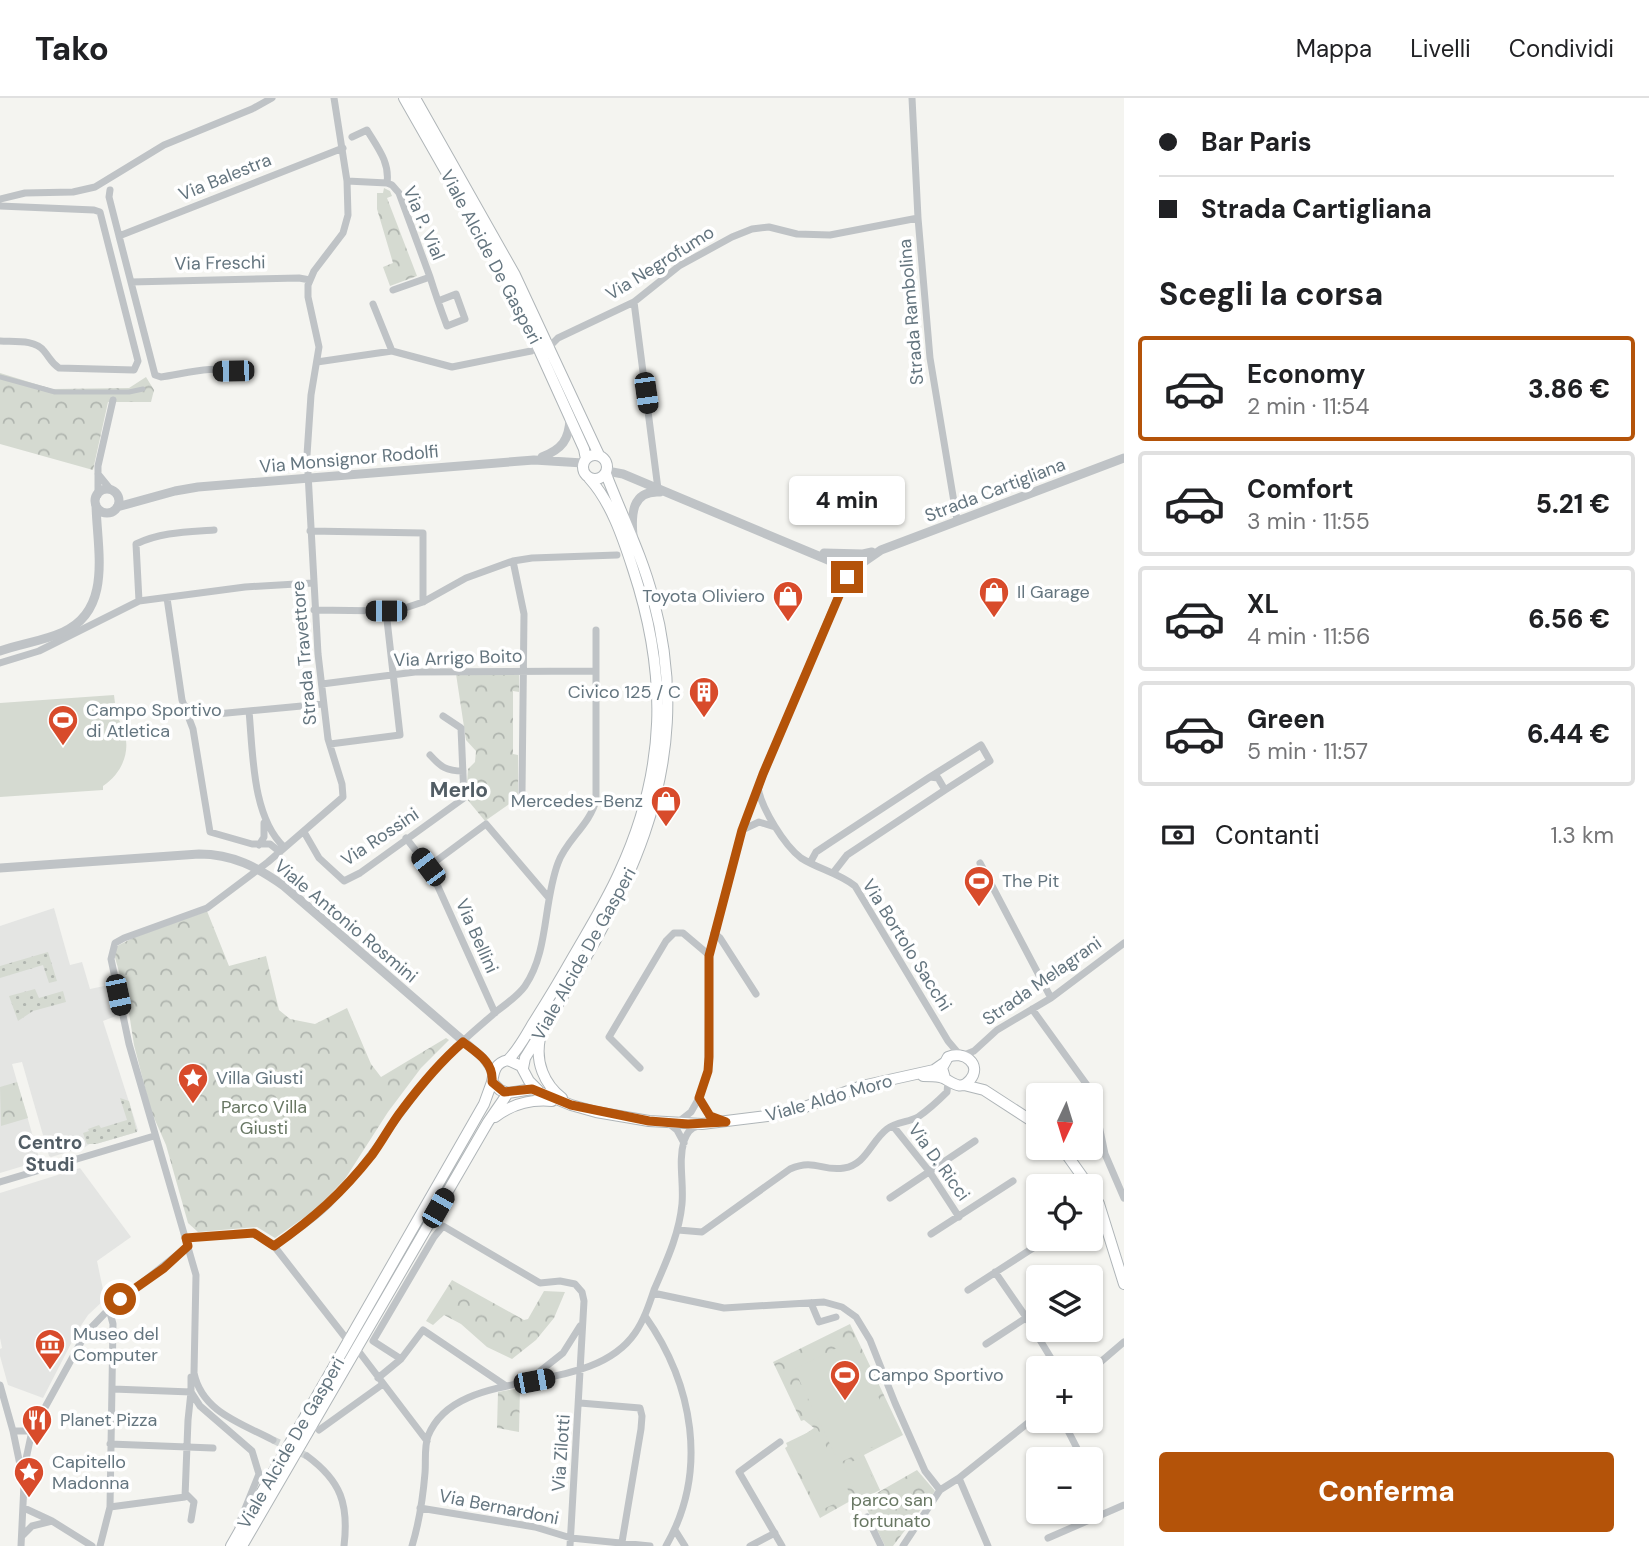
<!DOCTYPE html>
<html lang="it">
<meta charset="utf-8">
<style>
:root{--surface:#fff;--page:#f6f6f6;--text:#202124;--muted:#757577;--line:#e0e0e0;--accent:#b45309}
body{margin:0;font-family:"DM Sans",sans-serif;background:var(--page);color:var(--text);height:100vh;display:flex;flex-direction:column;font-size:26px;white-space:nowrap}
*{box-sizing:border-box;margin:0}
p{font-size:23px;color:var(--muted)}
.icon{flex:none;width:38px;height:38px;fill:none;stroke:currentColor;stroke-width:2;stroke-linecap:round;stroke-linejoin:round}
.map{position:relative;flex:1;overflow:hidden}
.drawer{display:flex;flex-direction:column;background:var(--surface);width:525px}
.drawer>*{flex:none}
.guide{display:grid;align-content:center;height:154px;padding:0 35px;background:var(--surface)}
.needle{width:46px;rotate:184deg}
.buttons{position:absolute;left:1026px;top:985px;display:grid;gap:14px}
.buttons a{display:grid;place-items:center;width:77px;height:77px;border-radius:7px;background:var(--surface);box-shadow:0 2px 5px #0004;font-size:35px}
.end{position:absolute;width:32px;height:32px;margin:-16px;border:9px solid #b45309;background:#fff;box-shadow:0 0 0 4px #fff}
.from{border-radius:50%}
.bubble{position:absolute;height:49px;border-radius:7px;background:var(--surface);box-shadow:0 2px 5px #0004;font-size:23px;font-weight:800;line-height:49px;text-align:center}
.car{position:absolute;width:21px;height:42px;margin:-21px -10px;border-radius:9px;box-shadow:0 0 5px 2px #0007;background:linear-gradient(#222 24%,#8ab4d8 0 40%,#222 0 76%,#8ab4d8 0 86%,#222 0)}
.guide b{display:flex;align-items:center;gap:24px;height:66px;font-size:26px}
.guide b+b{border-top:2px solid var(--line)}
.guide i{width:18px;height:18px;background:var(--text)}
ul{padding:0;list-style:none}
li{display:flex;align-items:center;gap:21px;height:105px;margin:0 14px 10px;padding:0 21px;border:4px solid var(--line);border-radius:7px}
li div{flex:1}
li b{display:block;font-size:26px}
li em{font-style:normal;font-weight:800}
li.selected{border-color:var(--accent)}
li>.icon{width:63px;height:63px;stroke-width:1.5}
h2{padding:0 35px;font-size:32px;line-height:84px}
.pay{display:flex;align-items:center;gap:18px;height:77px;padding:0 35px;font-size:26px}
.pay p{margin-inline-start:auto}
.primary-button{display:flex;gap:14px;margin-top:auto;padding:14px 35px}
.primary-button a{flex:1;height:80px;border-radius:7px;background:var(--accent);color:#fff;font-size:28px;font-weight:800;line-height:80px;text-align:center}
header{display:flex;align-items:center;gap:42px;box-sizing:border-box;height:98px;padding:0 35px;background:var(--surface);border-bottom:2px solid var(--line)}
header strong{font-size:33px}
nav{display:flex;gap:38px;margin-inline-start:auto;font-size:24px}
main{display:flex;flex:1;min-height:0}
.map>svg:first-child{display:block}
.built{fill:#e4e5e3}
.grass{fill:url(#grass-dots)}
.forest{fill:url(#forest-crowns)}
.pitch{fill:#d5dad1}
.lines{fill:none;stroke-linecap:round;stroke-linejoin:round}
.minor-tunnel{stroke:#d0d4d4;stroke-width:7;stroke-dasharray:7 3.5;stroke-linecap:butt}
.secondary-casing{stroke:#afb5b8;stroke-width:12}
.pedestrian{stroke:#bfc3c6;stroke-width:5}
.minor{stroke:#bfc3c6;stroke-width:7}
.tertiary{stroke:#bfc3c6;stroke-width:9}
.secondary{stroke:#fff;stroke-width:10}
.route{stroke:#b45309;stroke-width:9}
.labels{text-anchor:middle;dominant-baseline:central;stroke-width:7;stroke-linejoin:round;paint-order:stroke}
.street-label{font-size:18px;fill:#64757f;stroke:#fff}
.poi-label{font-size:18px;fill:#64757f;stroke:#fff;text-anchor:start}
.park-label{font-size:18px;fill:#687763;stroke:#fff}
.neighbourhood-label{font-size:19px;font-weight:bold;fill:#525d65;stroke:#fff}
.quarter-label{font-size:21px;font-weight:bold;fill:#525d65;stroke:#fff}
</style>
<header>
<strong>Tako</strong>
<nav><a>Mappa</a><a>Livelli</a><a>Condividi</a></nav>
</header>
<main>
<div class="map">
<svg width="1124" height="1448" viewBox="0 0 1124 1448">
<defs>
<pattern id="grass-dots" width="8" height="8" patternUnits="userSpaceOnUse" patternTransform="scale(1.75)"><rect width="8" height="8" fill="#d5dad1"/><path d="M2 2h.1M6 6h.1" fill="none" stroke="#b0b5af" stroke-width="1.8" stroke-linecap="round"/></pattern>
<pattern id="forest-crowns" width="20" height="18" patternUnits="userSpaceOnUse" patternTransform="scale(1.75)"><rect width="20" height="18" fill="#d5dad1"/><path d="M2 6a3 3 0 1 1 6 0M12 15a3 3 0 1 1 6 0" fill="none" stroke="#b0b5af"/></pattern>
</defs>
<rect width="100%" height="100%" fill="#f4f4f0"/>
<!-- built -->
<path class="built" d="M54 810 70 867 82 864 90 891 109 887 116 918 103 923 138 1032 137 1034 96 1046 93 1044 85 1049 51 1059 49 1058 22 964 12 966 40 1063 0 1075V828Z
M80 1070 131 1139 97 1163 105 1201 88 1217 78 1232 43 1300 8 1287 0 1258V1251L2 1250 0 1240V1095Z"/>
<!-- grass -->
<path class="grass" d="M48 854 57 883 49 885 43 867 0 880V868Z
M35 891 39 900 63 893 66 904 33 913 18 923 9 898Z
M120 1000 129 1003 137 1034 96 1046H87L83 1035 89 1033 88 1031 99 1027 101 1030 127 1022Z"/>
<!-- forest -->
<path class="forest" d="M384 90 390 93 392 98 387 100 417 178 390 188 383 169 393 165 377 111V95H383Z
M0 275 52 291 129 290 146 279 154 292 151 304H108L93 372 0 346Z
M456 576 519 577V594L513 593V656L518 657V700L485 723 466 700 468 671 475 664 476 653 466 642Z
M207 813 229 868 266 858 279 912 290 921 315 926 347 910 371 966 381 979 446 940 449 942 421 970 388 1014 345 1081 315 1112 275 1140 257 1129 198 1134 188 1125 166 1047 151 1013 134 947 127 902 114 856 117 848 135 839Z
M17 984 28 1020 1 1028 0 989Z
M452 1182 524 1222 528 1221 544 1193 565 1194 554 1220 536 1242 512 1261 487 1249 461 1226 444 1217 433 1227 426 1223Z
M850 1226 903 1337 864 1357 880 1392 861 1402H852L820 1420 785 1350 814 1330 804 1322 801 1323 773 1264Z
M520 1290 519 1334 497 1330 498 1294Z
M917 1372 935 1393 893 1448H885L863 1403Z"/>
<!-- pitch -->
<path class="pitch" d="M114 597 115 605 104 606C134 628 134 667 103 688V692L0 699V605Z
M851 1243 897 1337 839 1365 794 1271Z
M817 1330 851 1398 819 1413 786 1345Z
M862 1359 877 1389 857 1399 843 1368Z"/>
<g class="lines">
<!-- minor-tunnel -->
<path class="minor-tunnel" d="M273 1342 307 1358"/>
<!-- secondary casing -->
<g class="secondary-casing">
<path id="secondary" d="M404 0 507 181 584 351 586 361
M415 0 515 177 599 357
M583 369a12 12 0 1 1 24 0a12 12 0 1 1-24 0Z
M540 940C535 964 544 986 562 1000
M508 962C518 952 525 939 532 927 546 905 560 882 573 859 589 831 606 804 619 775 667 672 668 577 633 471 623 440 611 404 589 380
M523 970 525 960C617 811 702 683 653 500 642 457 622 418 606 376
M923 978C928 978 934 978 940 979 950 981 959 995 970 982 983 966 963 952 948 959L942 970 945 980
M964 987 984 992 1038 1027
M508 995 500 992 492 984C494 973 495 965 508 962L521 968 529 983 538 992
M495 1019C512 1006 531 1001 552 1003
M1062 1050 1089 1088
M1090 1090 1099 1106 1124 1186
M231 1448 484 1006 492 984
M242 1448 488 1024 508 995 532 991 571 1007 596 1014 649 1023 702 1026 775 1017 802 1010 862 988 934 972 944 965"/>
</g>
<!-- pedestrian -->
<path class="pedestrian" d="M0 279 55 294H129L143 291"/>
<!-- minor -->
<path class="minor" d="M912 0 918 120 930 260 957 422
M352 39 367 32C377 49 390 64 387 85
M347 83 387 85 392 87 399 95 430 179C435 195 441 212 447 228L465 221 456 196 438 203
M110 92 109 99 119 138
M0 101 25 95 73 94 95 89 164 47 252 11 272 0
M0 108 94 112 100 114 138 263 134 272 59 270C51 265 50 260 44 253 35 241 13 244 0 243
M131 184 299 180 310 182
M393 192 430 179
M634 204 658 391
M373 206 392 253
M549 249 558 240 634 204 679 168 732 139 752 131 769 129 797 136 830 137 918 120
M317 264 392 253 452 269 531 253
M238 275C215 266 184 276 161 279L155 277 119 138 343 50
M98 376 111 392
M98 397V368L113 302
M310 433 423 435V504
M513 463 524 516 522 695
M830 464 839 475V491
M167 500 182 602 193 631 210 734 252 746H270L280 754
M139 503 136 446C161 434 187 434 214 432
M314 512 386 513 405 510 423 504 466 480 513 463 532 460 617 457
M0 565 39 553 139 503 245 489 313 485
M322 586 415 574 595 573
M184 607 193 614 206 617 323 606
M249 613C253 655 252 719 284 749
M330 646 400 637 386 513
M430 657C441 669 446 673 463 673
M930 679 981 647 990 663 945 692
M758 690C762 711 784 747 801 760 818 771 839 775 855 788L948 943 959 956
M742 732 759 724 775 729
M304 734 319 760 344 783 360 775 464 700 461 630 443 618
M406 740 430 771 495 915
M259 747 264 739V725
M810 765 816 754 831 744 930 679 938 680 945 692 847 757 833 775
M980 765 1051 900
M428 769 486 726 549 800
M714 835 720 840 756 896
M1032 911 1092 994 1105 1056 1124 1100
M964 957 974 953 997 932 1051 900 1124 845
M640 970 609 939 666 843 674 835H683L709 857
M699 1000C704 1012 709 1019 722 1023
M668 1025 677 1032 684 1045
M677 1025 691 1014 699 1000 708 973 709 857 742 732 769 662 838 498 852 472
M893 1028 929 1073 959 1119
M0 1084 154 1038
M890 1100 975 1043
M678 1132 702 1134 790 1071C815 1060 822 1074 844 1070 866 1067 871 1043 887 1031 896 1024 909 1024 918 1019 928 1012 939 1002 947 994L948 984
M931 1136 1013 1083
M186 1140 254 1135 274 1148 345 1239
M274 1148C293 1135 313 1122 329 1106 373 1061 403 1005 446 960 461 943 480 928 497 913 506 906 518 898 525 888 549 853 543 805 558 765 566 742 590 727 596 702V532
M995 1174 1026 1219 1057 1270
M968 1192 1047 1141
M653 1195 724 1210 824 1204 842 1209 856 1219 870 1242 895 1305 925 1373 940 1392
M811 1205 819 1224 836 1219
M109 1211 113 1226 110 1409
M645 1218C693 1286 709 1373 666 1448
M986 1246 1038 1212
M360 1255 427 1343
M401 1261 373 1243 434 1139 443 1128 540 1185 560 1183 575 1186 582 1194 584 1203 570 1448
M1090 1273 1124 1244
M191 1279V1294L200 1308 252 1353 259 1376 238 1428
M378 1280 401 1261 423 1232 506 1288
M534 1283 539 1274 563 1255 580 1228
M0 1287 13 1333 24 1386 21 1448
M113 1291 191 1294 188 1322 185 1399 187 1397 194 1404 191 1422
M580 1305 640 1310 642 1318 641 1331 622 1444
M1063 1323 1083 1362
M319 1332 383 1286
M13 1333H32
M273 1342C241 1325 202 1314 194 1275L196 1177 129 946 111 861 115 845 124 840 207 810 268 764 343 699 342 686 328 641 318 556 307 357 311 297 319 249 308 199V187L314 173 343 135 348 117 347 83 334 0
M780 1344 739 1374 782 1448
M110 1346 213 1350
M307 1358C341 1383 349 1406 344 1448
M20 1366 26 1361 32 1333 86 1235 109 1211 188 1148
M1090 1377 1099 1418
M959 1380 988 1448
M24 1410 52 1423 92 1448
M420 1410 535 1429 571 1440 650 1448
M867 1419 881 1448
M675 1432 685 1448
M23 1437 32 1428 52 1423
M1048 1440 1124 1407
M100 1448 110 1409 185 1399
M412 1448C419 1425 423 1399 425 1375 426 1363 424 1349 428 1338 457 1265 589 1302 635 1235 644 1222 649 1207 654 1192 666 1164 679 1137 682 1106 684 1085 678 1063 684 1043 687 1035 690 1030 698 1028
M750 1448 775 1435
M903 1448 940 1392 959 1380 1038 1317"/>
<!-- tertiary -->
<path class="tertiary" d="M542 359C562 351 569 342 570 321
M607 373 623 376 852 472 881 452 1124 360
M95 403a12 12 0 1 1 24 0a12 12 0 1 1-24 0Z
M117 409 175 393 198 389 534 362 583 365
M633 438C631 416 632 392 660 394
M824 455 863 456 872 454
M0 553C20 546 43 543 63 534 113 512 97 451 96 407
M0 770 199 756C233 756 257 769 284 788L483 960 493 975"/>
<!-- secondary -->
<use href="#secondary" class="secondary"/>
</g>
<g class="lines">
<!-- route -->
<path class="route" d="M120 1201 164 1170 188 1148 186 1140 254 1135 274 1148C314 1120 342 1095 372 1057 383 1042 391 1026 402 1012 420 988 440 964 463 944 477 955 494 964 492 984L504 994 532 991 571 1007 649 1023 688 1026 726 1024 710 1018 699 1000 708 973 709 959V858L742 732 763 676 847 479"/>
</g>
<!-- icons -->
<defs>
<g id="shop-pin" transform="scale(1.575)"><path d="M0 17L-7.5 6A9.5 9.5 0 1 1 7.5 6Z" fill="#d84b2b" stroke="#fff"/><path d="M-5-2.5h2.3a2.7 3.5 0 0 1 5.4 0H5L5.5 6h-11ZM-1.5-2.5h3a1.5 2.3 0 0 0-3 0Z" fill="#fff"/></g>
<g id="building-pin" transform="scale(1.575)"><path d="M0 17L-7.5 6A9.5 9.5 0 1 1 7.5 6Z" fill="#d84b2b" stroke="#fff"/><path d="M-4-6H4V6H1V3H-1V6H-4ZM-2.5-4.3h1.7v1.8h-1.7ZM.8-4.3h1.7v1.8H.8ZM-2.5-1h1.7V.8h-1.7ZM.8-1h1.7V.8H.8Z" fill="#fff"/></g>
<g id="stadium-pin" transform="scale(1.575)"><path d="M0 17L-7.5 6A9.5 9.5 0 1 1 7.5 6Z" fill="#d84b2b" stroke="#fff"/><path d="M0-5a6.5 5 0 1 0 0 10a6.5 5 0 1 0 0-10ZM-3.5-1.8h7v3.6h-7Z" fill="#fff"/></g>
<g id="sight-pin" transform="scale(1.575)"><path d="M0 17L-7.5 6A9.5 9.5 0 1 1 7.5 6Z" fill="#d84b2b" stroke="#fff"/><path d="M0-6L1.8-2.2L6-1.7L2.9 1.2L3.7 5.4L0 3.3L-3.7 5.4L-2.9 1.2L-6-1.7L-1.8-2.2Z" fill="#fff"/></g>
<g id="museum-pin" transform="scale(1.575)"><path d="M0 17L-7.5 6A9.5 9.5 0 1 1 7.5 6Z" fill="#d84b2b" stroke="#fff"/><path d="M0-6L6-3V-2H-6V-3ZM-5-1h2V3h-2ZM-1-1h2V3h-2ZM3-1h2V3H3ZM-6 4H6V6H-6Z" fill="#fff"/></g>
<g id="restaurant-pin" transform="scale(1.575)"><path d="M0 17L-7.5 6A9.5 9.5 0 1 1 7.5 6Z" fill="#d84b2b" stroke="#fff"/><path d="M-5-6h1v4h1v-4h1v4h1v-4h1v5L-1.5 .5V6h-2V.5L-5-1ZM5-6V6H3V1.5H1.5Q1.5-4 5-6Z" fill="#fff"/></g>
</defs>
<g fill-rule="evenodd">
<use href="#shop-pin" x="994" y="494"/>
<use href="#shop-pin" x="788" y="498"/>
<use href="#building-pin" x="704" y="594"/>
<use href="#stadium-pin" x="63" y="622"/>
<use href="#shop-pin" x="666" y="703"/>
<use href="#stadium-pin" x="979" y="783"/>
<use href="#sight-pin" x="193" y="980"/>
<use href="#museum-pin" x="50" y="1246"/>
<use href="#stadium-pin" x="845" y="1277"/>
<use href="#restaurant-pin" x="37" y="1322"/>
<use href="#sight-pin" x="29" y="1374"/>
</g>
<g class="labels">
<!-- street labels -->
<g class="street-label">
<text transform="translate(225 79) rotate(-22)">Via Balestra</text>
<text transform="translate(424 125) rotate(67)">Via P. Vial</text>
<text transform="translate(491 159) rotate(62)">Viale Alcide De Gasperi</text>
<text transform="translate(220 165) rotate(-1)">Via Freschi</text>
<text transform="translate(660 165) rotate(-32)">Via Negrofumo</text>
<text transform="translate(911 214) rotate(-95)">Strada Rambolina</text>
<text transform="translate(349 361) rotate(-5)">Via Monsignor Rodolfi</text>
<text transform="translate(995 392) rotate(-21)">Strada Cartigliana</text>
<text transform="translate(304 555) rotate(-95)">Strada Travettore</text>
<text transform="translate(458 560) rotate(-2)">Via Arrigo Boito</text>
<text transform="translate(380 739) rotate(-34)">Via Rossini</text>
<text transform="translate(346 823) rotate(40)">Viale Antonio Rosmini</text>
<text transform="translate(477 838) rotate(66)">Via Bellini</text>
<text transform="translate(907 847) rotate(58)">Via Bortolo Sacchi</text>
<text transform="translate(584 856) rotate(-61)">Viale Alcide De Gasperi</text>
<text transform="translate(1042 883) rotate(-35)">Strada Melagrani</text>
<text transform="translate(829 1000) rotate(-16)">Viale Aldo Moro</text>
<text transform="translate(939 1064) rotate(54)">Via D. Ricci</text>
<text transform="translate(291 1345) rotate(-60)">Viale Alcide De Gasperi</text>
<text transform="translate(561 1355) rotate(-86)">Via Zilotti</text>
<text transform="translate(499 1409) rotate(11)">Via Bernardoni</text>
</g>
<!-- poi labels -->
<g class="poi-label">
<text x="1017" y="494">Il Garage</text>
<text x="765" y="498" text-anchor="end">Toyota Oliviero</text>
<text x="681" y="594" text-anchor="end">Civico 125 / C</text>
<text x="86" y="612">Campo Sportivo<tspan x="86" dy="21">di Atletica</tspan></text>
<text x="643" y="703" text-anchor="end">Mercedes-Benz</text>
<text x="1002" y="783">The Pit</text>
<text x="216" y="980">Villa Giusti</text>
<text x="73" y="1236">Museo del<tspan x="73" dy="21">Computer</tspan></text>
<text x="868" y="1277">Campo Sportivo</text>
<text x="60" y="1322">Planet Pizza</text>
<text x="52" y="1364">Capitello<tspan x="52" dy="21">Madonna</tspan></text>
</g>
<!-- park labels -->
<g class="park-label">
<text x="264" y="1009">Parco Villa<tspan x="264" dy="21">Giusti</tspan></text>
<text x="892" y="1402">parco san<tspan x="892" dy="21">fortunato</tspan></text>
</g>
<!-- neighbourhood labels -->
<g class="neighbourhood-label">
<text x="50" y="1044">Centro<tspan x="50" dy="22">Studi</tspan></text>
</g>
<!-- quarter labels -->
<g class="quarter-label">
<text x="459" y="692">Merlo</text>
</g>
</g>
</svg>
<div class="buttons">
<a><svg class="needle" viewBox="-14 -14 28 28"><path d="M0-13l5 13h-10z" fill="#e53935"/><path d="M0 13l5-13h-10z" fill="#757577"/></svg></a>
<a><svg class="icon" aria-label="locate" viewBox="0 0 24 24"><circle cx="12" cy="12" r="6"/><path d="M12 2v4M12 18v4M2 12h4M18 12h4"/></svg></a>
<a><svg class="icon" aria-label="layers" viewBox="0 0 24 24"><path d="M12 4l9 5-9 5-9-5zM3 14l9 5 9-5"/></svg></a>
<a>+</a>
<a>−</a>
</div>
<i class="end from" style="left:120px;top:1201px"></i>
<i class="end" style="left:847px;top:479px"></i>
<div class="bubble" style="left:789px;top:378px;width:116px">4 min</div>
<i class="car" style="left:233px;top:273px;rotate:269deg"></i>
<i class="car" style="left:646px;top:295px;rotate:172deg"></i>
<i class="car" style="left:386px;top:513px;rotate:270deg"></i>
<i class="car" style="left:428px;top:769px;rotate:323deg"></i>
<i class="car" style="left:118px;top:897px;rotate:168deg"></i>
<i class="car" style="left:438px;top:1110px;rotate:30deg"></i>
<i class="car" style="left:534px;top:1283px;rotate:79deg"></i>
</div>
<section class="drawer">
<div class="guide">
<b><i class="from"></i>Bar Paris</b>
<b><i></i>Strada Cartigliana</b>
</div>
<h2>Scegli la corsa</h2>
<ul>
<li class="selected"><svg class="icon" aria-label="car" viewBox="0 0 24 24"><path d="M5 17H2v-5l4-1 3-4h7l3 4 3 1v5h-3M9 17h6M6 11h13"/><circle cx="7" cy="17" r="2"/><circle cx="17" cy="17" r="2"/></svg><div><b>Economy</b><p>2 min · 11:54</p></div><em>3.86 €</em></li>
<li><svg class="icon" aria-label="car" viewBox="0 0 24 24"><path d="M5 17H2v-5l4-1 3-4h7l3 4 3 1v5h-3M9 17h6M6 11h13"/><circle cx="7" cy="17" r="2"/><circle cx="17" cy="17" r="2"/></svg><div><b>Comfort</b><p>3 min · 11:55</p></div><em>5.21 €</em></li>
<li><svg class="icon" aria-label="car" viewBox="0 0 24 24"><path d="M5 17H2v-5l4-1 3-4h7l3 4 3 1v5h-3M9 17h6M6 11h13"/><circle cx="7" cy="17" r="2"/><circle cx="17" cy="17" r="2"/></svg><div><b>XL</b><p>4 min · 11:56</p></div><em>6.56 €</em></li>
<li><svg class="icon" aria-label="car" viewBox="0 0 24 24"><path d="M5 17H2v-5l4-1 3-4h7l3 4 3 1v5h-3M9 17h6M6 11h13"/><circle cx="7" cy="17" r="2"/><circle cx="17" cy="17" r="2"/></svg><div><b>Green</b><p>5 min · 11:57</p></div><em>6.44 €</em></li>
</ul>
<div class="pay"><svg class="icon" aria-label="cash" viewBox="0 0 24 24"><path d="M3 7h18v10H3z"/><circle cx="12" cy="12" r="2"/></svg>Contanti<p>1.3 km</p></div>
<div class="primary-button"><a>Conferma</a></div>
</section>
</main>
